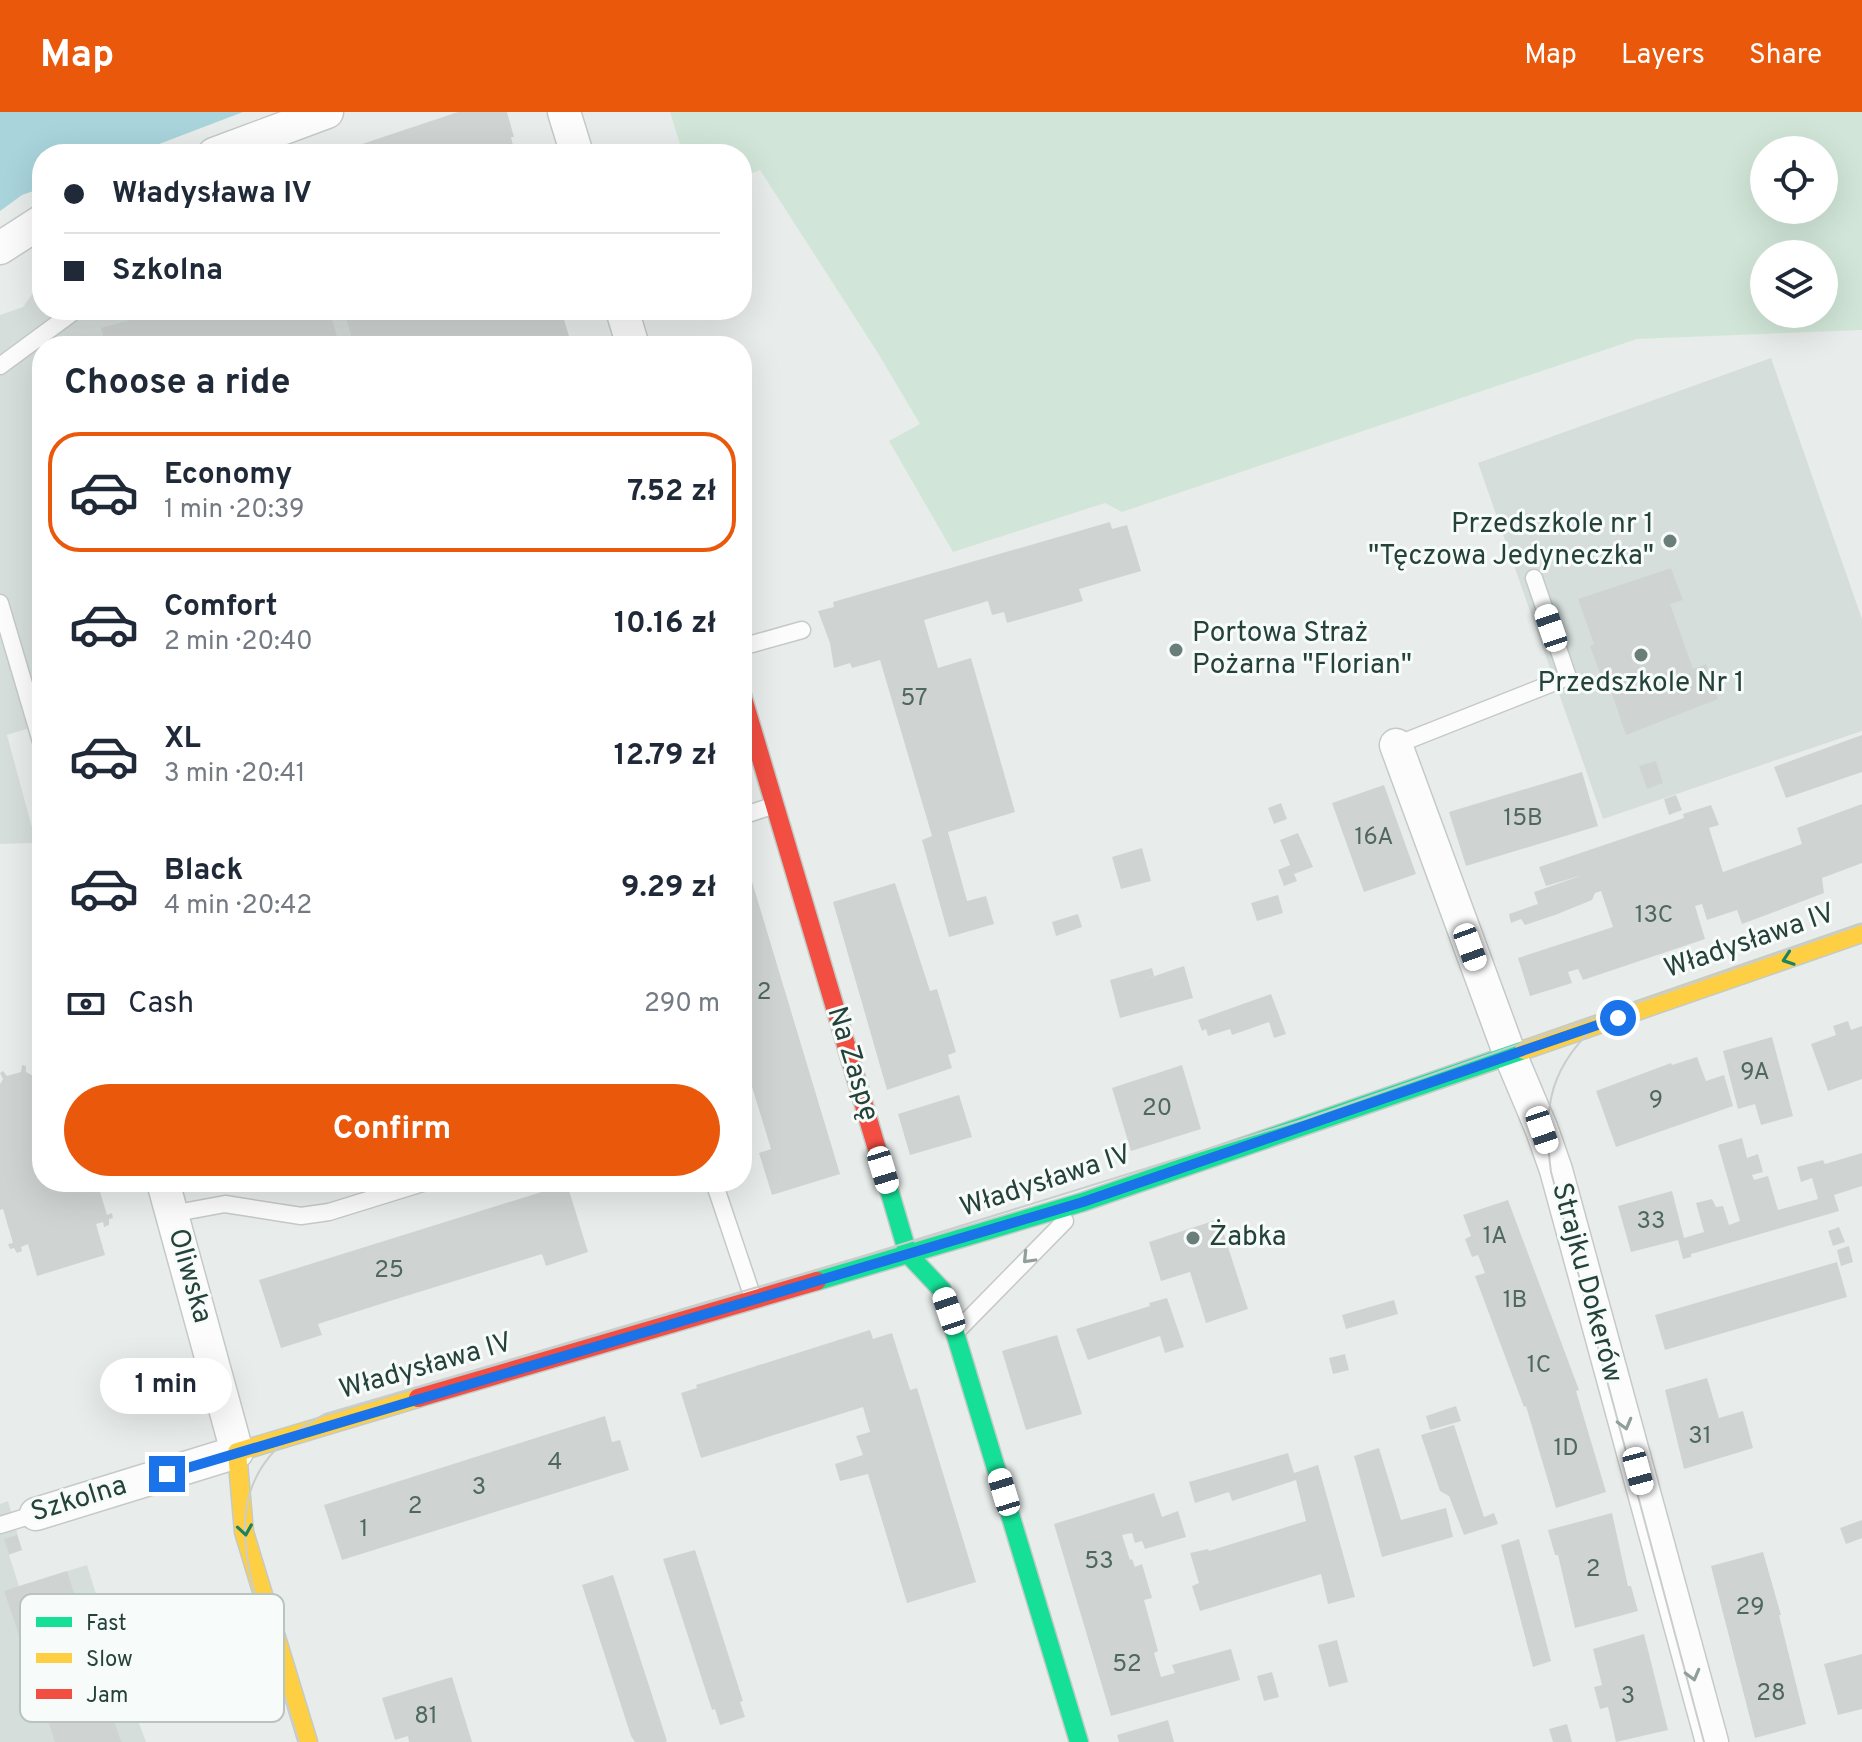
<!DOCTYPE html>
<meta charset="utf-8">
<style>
:root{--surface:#fff;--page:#f6f6f7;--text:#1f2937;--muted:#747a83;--line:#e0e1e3;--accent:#ea580c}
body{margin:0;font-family:Overpass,sans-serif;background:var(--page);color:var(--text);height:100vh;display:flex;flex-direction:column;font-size:30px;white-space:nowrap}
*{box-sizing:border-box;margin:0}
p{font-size:26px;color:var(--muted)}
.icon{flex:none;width:44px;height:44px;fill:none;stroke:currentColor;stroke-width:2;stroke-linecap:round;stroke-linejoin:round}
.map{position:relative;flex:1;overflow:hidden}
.drawer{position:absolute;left:32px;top:224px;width:720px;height:856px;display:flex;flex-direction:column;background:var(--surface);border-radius:32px;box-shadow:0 8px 32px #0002}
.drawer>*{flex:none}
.guide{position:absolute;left:32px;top:32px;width:720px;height:176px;border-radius:32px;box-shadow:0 8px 32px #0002;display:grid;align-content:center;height:176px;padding:0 32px;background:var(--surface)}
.buttons{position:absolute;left:1750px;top:24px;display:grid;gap:16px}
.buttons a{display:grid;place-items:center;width:88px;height:88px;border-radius:50%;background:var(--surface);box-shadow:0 8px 32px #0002;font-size:40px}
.end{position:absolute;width:36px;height:36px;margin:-18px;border:10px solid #1a73e8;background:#fff;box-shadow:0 0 0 4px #fff}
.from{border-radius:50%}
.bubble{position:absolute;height:56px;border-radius:28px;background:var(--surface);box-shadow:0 8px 32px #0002;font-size:26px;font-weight:700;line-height:56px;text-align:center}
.car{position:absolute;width:24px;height:48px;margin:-24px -12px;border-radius:10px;box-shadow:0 0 6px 2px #0007;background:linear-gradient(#fff 24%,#345 0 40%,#fff 0 76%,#345 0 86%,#fff 0)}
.guide b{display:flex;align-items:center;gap:28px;height:76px;font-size:30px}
.guide b+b{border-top:2px solid var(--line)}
.guide i{width:20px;height:20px;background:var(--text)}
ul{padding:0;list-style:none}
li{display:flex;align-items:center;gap:24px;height:120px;margin:0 16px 12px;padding:0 16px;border:4px solid transparent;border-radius:32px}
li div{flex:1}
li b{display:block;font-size:30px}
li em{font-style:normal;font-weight:700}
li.active{border-color:var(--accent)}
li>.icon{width:72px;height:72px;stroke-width:1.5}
h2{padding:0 32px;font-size:36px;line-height:96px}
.pay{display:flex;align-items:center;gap:20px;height:88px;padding:0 32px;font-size:30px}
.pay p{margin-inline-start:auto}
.button{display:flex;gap:16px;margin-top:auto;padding:16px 32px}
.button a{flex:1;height:92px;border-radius:48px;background:var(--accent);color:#fff;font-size:32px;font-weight:700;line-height:92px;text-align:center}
header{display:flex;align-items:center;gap:48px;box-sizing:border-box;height:112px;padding:0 40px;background:var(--accent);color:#fff}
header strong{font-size:38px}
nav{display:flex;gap:44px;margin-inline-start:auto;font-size:28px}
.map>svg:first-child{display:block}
.built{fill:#d6dedb}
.green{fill:#d1e6d8;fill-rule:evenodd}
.water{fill:#a9d4db}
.building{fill:#cfd4d2}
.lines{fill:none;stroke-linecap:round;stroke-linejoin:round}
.lane-casing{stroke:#c5cac8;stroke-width:19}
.street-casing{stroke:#c5cac8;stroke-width:35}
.fast-casing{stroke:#c3cbc8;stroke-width:21}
.slow-casing{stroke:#c3cbc8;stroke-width:21}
.jam-casing{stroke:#c3cbc8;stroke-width:21}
.lane{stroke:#fcfcfc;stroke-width:16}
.street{stroke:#fcfcfc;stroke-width:32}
.fast{stroke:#16e098;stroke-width:18}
.slow{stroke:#ffcf43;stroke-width:18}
.jam{stroke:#f24e42;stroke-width:18}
.tram{stroke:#c9cdcc;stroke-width:2}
.oneway{stroke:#1e8160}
.oneway2{stroke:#909f9b}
.route{stroke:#1a73e8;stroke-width:10}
.poi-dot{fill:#697e78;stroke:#f7fbf9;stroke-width:3}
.labels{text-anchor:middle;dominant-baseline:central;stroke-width:6;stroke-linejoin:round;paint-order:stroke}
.number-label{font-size:24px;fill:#506761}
.poi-label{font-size:28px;fill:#24423a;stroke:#f7fbf9;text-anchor:start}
.street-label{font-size:28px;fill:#24423a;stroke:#f7fbf9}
.key{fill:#f7fbf9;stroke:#b8c4c0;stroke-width:2}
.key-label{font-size:22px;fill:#24423a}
</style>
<header>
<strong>Map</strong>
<nav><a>Map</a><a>Layers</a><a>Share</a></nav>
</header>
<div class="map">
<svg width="1862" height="1630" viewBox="0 0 1862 1630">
<rect width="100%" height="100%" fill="#e8edeb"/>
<!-- built -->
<path class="built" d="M42 169V198H561L571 234H42V612L7 623 37 734 31 731 0 732V203L23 195Z
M1771 246 1862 507V619L1603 707 1478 351Z
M8 1389 22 1438 9 1443 19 1474 87 1453 122 1566 146 1630H0V1392Z"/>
<!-- green -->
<path class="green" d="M670 0H1862V218L1637 227 1122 400 1105 391 953 440 889 329 920 312 876 238 760 58 742 65V42H683ZM1764 38H1824V98H1764ZM1764 142H1824V202H1764Z"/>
<!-- water -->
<path class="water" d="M0 0H243L133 42H42V76L22 83 0 99Z"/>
<!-- building -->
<path class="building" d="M458 0H507L514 25H511L515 42H478L476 37 460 42H332Z
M165 198H329L340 234H106L101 216Z
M344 198H561L572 234H354Z
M1110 410 1112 417 1127 413 1141 459 1079 477 1083 489 1007 511 1004 500 992 503 988 489 924 508 938 556 971 546 1015 700 948 720 967 789 986 784 994 812 949 825 922 728 932 724 880 548 852 556 850 551 834 556 830 531 818 499 834 495 833 490Z
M1671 456 1683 488 1670 492 1693 557 1706 552 1718 587 1626 623 1610 576 1606 578 1590 534 1594 532 1578 487Z
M1862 623V660L1786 686 1774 655Z
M1656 649 1663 671 1647 677 1639 654Z
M1582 660 1598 714 1466 754 1449 700Z
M1384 673 1416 762 1364 780 1332 691Z
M1676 683 1682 698 1669 703 1664 687Z
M1281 691 1287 707 1274 712 1268 696Z
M1862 692V751L1822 766 1824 781 1742 812 1737 798 1707 808 1702 792 1695 794 1705 827 1583 868 1578 857 1568 860 1572 871 1530 884 1518 846 1613 815 1601 779 1595 781 1592 788 1555 803 1525 813 1521 807 1511 811 1509 802 1538 792 1534 780 1583 763 1546 774 1539 755 1684 706 1683 702 1711 693 1719 713 1709 716 1723 760 1802 732 1797 716Z
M1298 721 1313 755 1294 762 1297 769 1284 774 1278 758 1290 753 1280 728Z
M1142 736 1151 769 1121 777 1112 745Z
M747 753 840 1062 772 1083 759 1041 771 1037 742 942V755Z
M895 771 930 879 937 877 956 940 948 943 952 956 887 978 833 790Z
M1278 783 1283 801 1257 809 1251 791Z
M1078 802 1082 815 1056 824 1052 810Z
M1184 854 1193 886 1120 906 1110 868 1152 856 1154 864 1143 868Z
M1271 882 1286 922 1274 926 1269 910 1232 923 1230 917 1208 924 1206 917 1202 919 1198 908Z
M1848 909 1851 918 1862 914V967L1828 979 1811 932 1836 923 1833 914Z
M1772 925 1793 1004 1761 1013 1755 992 1738 997 1723 939Z
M1697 945 1706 969 1724 963 1733 994 1616 1035 1596 979 1671 951 1672 953Z
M22 953 26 954V960L39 967 42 965V1070H97L107 1103 112 1101 113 1106 109 1107V1113L104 1115 103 1110 96 1112 105 1143 37 1164 28 1132 21 1135 22 1139 17 1141 14 1136 10 1137 8 1132 13 1131 3 1097 0 1098V972L3 967 0 961 3 959 7 964 21 960Z
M1182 953 1201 1017 1131 1039 1112 976Z
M959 983 972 1025 910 1043 898 1002Z
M1742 1026 1747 1046 1758 1042 1763 1060 1752 1063 1754 1068 1768 1064 1778 1098 1818 1087 1812 1066 1801 1070 1797 1055 1823 1048 1825 1052 1862 1041V1074L1834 1083 1839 1099 1691 1142V1145L1683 1147 1678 1128 1631 1140 1618 1094 1672 1079 1684 1126 1704 1120 1696 1091 1712 1087 1716 1095 1723 1094 1729 1113 1740 1109 1718 1033Z
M567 1072 588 1140 546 1154 542 1142 390 1189 318 1212 322 1223 281 1236 259 1168Z
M1508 1088 1579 1278 1576 1279 1606 1380 1556 1396 1526 1294 1524 1295 1475 1164 1485 1161 1478 1143 1472 1145 1465 1127 1471 1124 1463 1103Z
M1219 1107 1248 1197 1206 1211 1190 1160 1161 1169 1149 1130Z
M1839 1115 1845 1130 1833 1134 1828 1119Z
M1849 1134 1853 1150 1841 1154 1837 1138Z
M1837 1150 1847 1185 1665 1238 1655 1203Z
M1167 1186 1184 1235 1165 1241 1160 1224 1088 1248 1076 1217 1150 1194 1149 1191Z
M1394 1188 1398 1202 1346 1217 1342 1203Z
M870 1218 873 1227 892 1221 910 1278 917 1276 976 1470 907 1491 868 1362 840 1369 835 1352 863 1343 856 1324 870 1320 863 1295 701 1346 681 1281 697 1276 696 1273Z
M1057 1223 1082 1302 1026 1318 1002 1239Z
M1345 1242 1349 1258 1333 1262 1329 1246Z
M1707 1266 1719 1306 1743 1299 1753 1336 1684 1357 1665 1278Z
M1456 1294 1461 1309 1430 1318 1426 1304Z
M605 1304 612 1330 620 1328 629 1358 342 1448 324 1393Z
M1454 1313 1484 1405 1494 1401 1498 1412 1464 1423 1449 1384 1440 1379 1421 1323Z
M1379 1336 1401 1408 1446 1396 1453 1425 1382 1445 1354 1344Z
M1288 1341 1294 1361 1318 1353 1355 1485 1328 1492 1321 1462 1200 1499 1192 1474 1199 1471 1190 1441 1208 1437 1209 1439 1306 1409 1296 1368 1232 1389 1229 1380 1195 1391 1189 1370Z
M1154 1381 1162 1405 1178 1399 1186 1425 1145 1437 1142 1429 1135 1431 1132 1421 1122 1423 1130 1448 1132 1447 1135 1455 1142 1452 1152 1486 1144 1488 1158 1539 1154 1541 1161 1565 1175 1561 1172 1553 1231 1537 1240 1568 1111 1604 1054 1412Z
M1612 1401 1628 1474H1631L1638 1499 1575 1516 1558 1443H1555L1548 1418Z
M1862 1408V1426L1846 1432 1840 1416Z
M17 1423 22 1438 9 1442 4 1427Z
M1519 1427 1551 1549 1533 1555 1501 1433Z
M695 1438 743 1589 740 1590 745 1605 720 1613 715 1597 712 1598 663 1447Z
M1763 1440 1781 1503H1779L1806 1612 1755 1626 1711 1454Z
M67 1459 119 1624 122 1630H55L4 1479Z
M613 1463 667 1629 665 1630H635L631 1624 582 1473Z
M1644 1522 1668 1618 1616 1630 1608 1595 1600 1597 1594 1575 1602 1573 1593 1537Z
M1337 1528 1348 1570 1329 1575 1318 1533Z
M1862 1542V1597L1838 1603 1824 1552Z
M1272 1560 1279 1585 1264 1589 1257 1564Z
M452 1565 472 1630H409L408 1624 395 1628 382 1586Z
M1168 1608 1174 1630H1119L1117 1623Z
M1567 1612 1572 1630H1553L1549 1617Z"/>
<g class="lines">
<!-- lane casing -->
<g class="lane-casing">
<path id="lane" d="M0 254 76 198
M0 491 42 633
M742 532H752L802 518
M1396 633 1568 565 1534 466
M742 704 775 693
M714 1070 753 1186
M171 1102 225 1092 301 1104 329 1100 426 1070
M958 1218 1065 1109
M0 1413 36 1402"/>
</g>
<!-- street casing -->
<g class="street-casing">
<path id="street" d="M564 0 577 42
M214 42 327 0
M0 136 42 109
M622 198 633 234
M1396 633 1507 935 1542 1018 1556 1058 1712 1630
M36 1402 237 1340 163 1070"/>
</g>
<!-- fast casing -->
<g class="fast-casing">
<path id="fast" d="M877 1037 908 1142 942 1178 1079 1630
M817 1169 1083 1090 1524 938"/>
</g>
<!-- slow casing -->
<g class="slow-casing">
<path id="slow" d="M1524 938 1862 821
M308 1630 244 1420 237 1340 418 1286"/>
</g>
<!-- jam casing -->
<g class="jam-casing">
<path id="jam" d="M742 583 877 1037
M418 1286 817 1169"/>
</g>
<!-- lane -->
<use href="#lane" class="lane"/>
<!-- street -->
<use href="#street" class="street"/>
<!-- fast -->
<use href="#fast" class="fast"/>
<!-- slow -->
<use href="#slow" class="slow"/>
<!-- jam -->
<use href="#jam" class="jam"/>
<!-- tram -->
<path class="tram" d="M1602 908C1550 953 1542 994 1551 1060L1704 1630
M299 1630C287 1593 276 1555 265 1518 237 1425 224 1355 325 1302L870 1142 1302 1008 1862 812"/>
</g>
<!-- one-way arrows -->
<defs><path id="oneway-chevron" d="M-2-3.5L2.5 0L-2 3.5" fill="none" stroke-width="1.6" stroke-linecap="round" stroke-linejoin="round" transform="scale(2)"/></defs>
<g class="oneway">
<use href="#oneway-chevron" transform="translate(1788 847) rotate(161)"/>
<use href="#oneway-chevron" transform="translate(245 1418) rotate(81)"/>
</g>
<g class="oneway2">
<use href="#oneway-chevron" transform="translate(1028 1146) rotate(134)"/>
<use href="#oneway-chevron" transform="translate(1625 1312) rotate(75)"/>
<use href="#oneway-chevron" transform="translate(1693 1563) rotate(75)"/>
</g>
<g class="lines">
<!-- route -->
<path class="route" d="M167 1362 1083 1090 1618 906"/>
</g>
<!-- markers -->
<g class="poi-dot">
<circle cx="1670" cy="429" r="8"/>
<circle cx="1176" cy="538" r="8"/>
<circle cx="1641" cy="543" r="8"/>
<circle cx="1193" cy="1126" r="8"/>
</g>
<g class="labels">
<!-- number labels -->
<g class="number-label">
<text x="914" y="587">57</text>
<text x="1523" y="707">15B</text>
<text x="1374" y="726">16A</text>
<text x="1654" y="804">13C</text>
<text x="764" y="881">2</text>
<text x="1755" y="961">9A</text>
<text x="1656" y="989">9</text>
<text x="1157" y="997">20</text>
<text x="1651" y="1110">33</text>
<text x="1495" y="1125">1A</text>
<text x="389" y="1159">25</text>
<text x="1515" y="1189">1B</text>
<text x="1539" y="1254">1C</text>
<text x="1700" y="1325">31</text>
<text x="1566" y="1337">1D</text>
<text x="555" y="1351">4</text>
<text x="479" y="1376">3</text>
<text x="415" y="1395">2</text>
<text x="364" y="1418">1</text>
<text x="1099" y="1450">53</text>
<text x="1593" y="1458">2</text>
<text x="1750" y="1496">29</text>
<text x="1127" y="1553">52</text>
<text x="1771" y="1582">28</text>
<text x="1628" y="1585">3</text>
<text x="426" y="1605">81</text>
</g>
<!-- poi labels -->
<g class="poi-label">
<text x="1654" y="413" text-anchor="end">Przedszkole nr 1<tspan x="1654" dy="32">"Tęczowa Jedyneczka"</tspan></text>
<text x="1192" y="522">Portowa Straż<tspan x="1192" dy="32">Pożarna "Florian"</tspan></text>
<text x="1641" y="572" text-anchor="middle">Przedszkole Nr 1</text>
<text x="1209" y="1126">Żabka</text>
</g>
<!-- street labels -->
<g class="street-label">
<text transform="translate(1750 830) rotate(-19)">Władysława IV</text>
<text transform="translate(852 952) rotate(73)">Na Zaspę</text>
<text transform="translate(1046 1070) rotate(-18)">Władysława IV</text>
<text transform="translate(189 1164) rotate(74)">Oliwska</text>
<text transform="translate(1586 1171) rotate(75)">Strajku Dokerów</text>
<text transform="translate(426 1255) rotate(-16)">Władysława IV</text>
<text transform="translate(79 1388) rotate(-17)">Szkolna</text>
</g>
</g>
<!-- legend -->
<rect x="20" y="1482" width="264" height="128" rx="12" class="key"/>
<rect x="36" y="1505" width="36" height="10" fill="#16e098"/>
<rect x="36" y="1541" width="36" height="10" fill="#ffcf43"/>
<rect x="36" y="1577" width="36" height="10" fill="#f24e42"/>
<g class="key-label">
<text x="86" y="1518">Fast</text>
<text x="86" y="1554">Slow</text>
<text x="86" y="1590">Jam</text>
</g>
</svg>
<div class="buttons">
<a><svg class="icon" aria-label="locate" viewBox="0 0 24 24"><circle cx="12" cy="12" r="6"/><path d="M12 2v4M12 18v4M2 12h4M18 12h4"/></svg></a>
<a><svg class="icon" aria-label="layers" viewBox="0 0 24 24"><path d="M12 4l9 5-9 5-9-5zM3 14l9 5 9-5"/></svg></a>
</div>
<i class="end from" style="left:1618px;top:906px"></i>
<i class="end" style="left:167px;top:1362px"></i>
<div class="bubble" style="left:100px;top:1246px;width:132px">1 min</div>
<i class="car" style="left:1551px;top:516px;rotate:341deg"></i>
<i class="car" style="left:1470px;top:835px;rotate:160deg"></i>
<i class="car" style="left:1542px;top:1018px;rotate:161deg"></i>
<i class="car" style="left:883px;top:1058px;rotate:163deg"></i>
<i class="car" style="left:949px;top:1199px;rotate:341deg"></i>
<i class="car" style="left:1638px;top:1359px;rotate:165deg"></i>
<i class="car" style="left:1004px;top:1380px;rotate:343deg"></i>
<div class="guide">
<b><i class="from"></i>Władysława IV</b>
<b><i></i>Szkolna</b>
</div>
<section class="drawer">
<h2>Choose a ride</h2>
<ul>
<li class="active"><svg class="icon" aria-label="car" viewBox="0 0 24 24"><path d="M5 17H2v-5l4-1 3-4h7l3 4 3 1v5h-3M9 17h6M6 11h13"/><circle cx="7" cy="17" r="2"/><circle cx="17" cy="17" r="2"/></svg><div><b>Economy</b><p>1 min · 20:39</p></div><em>7.52 zł</em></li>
<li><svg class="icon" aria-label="car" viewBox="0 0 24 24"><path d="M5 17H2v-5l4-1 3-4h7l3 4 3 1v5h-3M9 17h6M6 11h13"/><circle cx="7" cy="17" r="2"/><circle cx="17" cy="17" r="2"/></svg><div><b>Comfort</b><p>2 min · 20:40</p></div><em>10.16 zł</em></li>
<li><svg class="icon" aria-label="car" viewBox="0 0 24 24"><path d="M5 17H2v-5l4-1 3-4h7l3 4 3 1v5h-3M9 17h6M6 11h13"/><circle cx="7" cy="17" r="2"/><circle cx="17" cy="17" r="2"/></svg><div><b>XL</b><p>3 min · 20:41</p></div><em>12.79 zł</em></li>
<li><svg class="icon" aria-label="car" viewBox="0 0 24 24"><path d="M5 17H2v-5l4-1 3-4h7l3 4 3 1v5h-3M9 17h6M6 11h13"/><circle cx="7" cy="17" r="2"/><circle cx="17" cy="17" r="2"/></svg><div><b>Black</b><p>4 min · 20:42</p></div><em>9.29 zł</em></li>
</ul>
<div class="pay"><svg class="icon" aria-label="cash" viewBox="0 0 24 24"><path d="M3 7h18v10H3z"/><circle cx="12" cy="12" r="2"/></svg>Cash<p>290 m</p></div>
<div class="button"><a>Confirm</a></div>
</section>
</div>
